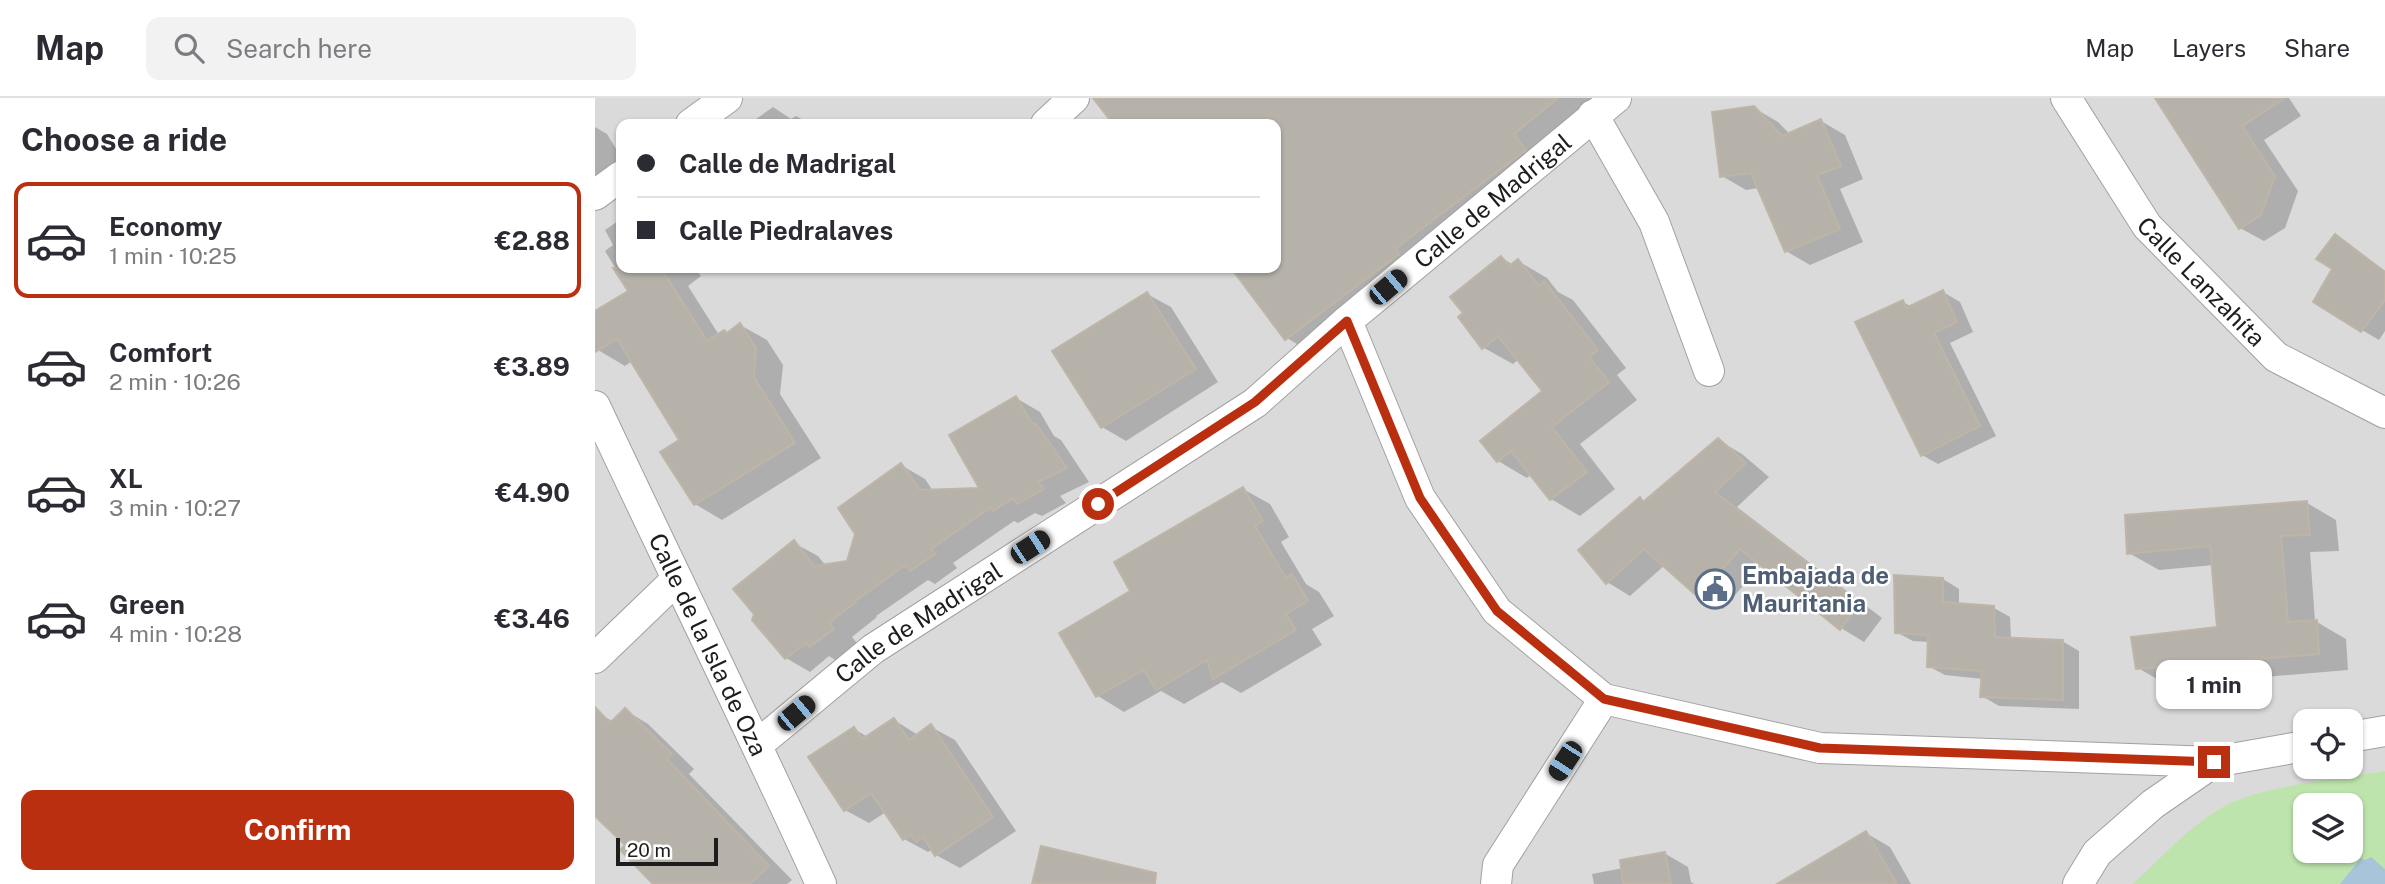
<!DOCTYPE html>
<meta charset="utf-8">
<style>
:root{--surface:#fff;--page:#f2f2f3;--text:#2b2b33;--muted:#7c7c81;--line:#e1e1e2;--accent:#ba2f10}
body{margin:0;font-family:"Public Sans",sans-serif;background:var(--page);color:var(--text);height:100vh;display:flex;flex-direction:column;font-size:26px;white-space:nowrap}
*{box-sizing:border-box;margin:0}
p{font-size:23px;color:var(--muted)}
.icon{flex:none;width:38px;height:38px;fill:none;stroke:currentColor;stroke-width:2;stroke-linecap:round;stroke-linejoin:round}
.map{position:relative;flex:1;overflow:hidden}
.drawer{display:flex;flex-direction:column;background:var(--surface);width:595px}
.drawer>*{flex:none}
.hud{position:absolute;left:21px;top:21px;width:665px;height:154px;border-radius:14px;box-shadow:0 2px 5px #0004;display:grid;align-content:center;height:154px;padding:0 21px;background:var(--surface)}
.fabs{position:absolute;left:1698px;top:611px;display:grid;gap:14px}
.fabs a{display:grid;place-items:center;width:70px;height:70px;border-radius:14px;background:var(--surface);box-shadow:0 2px 5px #0004;font-size:35px}
.scale{position:absolute;left:21px;bottom:18px;width:102px;box-sizing:border-box;padding-left:7px;border:4px solid #1d1d1d;border-top:0;font-size:19px;line-height:24px;white-space:nowrap;color:#1d1d1d;-webkit-text-stroke:5px #fff;paint-order:stroke}
.end{position:absolute;width:32px;height:32px;margin:-16px;border:9px solid #ba2f10;background:#fff;box-shadow:0 0 0 4px #fff}
.from{border-radius:50%}
.bubble{position:absolute;height:49px;border-radius:14px;background:var(--surface);box-shadow:0 2px 5px #0004;font-size:23px;font-weight:700;line-height:49px;text-align:center}
.car{position:absolute;width:21px;height:42px;margin:-21px -10px;border-radius:9px;box-shadow:0 0 5px 2px #0007;background:linear-gradient(#222 24%,#8ab4d8 0 40%,#222 0 76%,#8ab4d8 0 86%,#222 0)}
.hud b{display:flex;align-items:center;gap:24px;height:66px;font-size:26px}
.hud b+b{border-top:2px solid var(--line)}
.hud i{width:18px;height:18px;background:var(--text)}
ul{padding:0;list-style:none}
li{display:flex;align-items:center;gap:21px;height:116px;margin:0 14px 10px;padding:0 7px;border:4px solid transparent;border-radius:14px}
li div{flex:1}
li b{display:block;font-size:26px}
li em{font-style:normal;font-weight:700}
li.selected{border-color:var(--accent)}
li>.icon{width:63px;height:63px;stroke-width:1.5}
h2{padding:0 21px;font-size:32px;line-height:84px}
.action{display:flex;gap:14px;margin-top:auto;padding:14px 21px}
.action a{flex:1;height:80px;border-radius:14px;background:var(--accent);color:#fff;font-size:28px;font-weight:700;line-height:80px;text-align:center}
header{display:flex;align-items:center;gap:42px;box-sizing:border-box;height:98px;padding:0 35px;background:var(--surface);border-bottom:2px solid var(--line)}
header strong{font-size:33px}
nav{display:flex;gap:38px;margin-inline-start:auto;font-size:24px}
.search{width:490px;height:63px;background:var(--page);display:flex;align-items:center;gap:18px;box-sizing:border-box;padding:0 24px;border-radius:14px;color:var(--muted);font-size:26px}
main{display:flex;flex:1;min-height:0}
.map>svg:first-child{display:block}
.residential{fill:#dbdada;fill-rule:evenodd}
.grass{fill:#bee4ad;fill-rule:evenodd}
.water{fill:#a7c4d8}
.shadow{fill:#0003}
.building{fill:#b6b2aa;stroke:#beb5a7;stroke-width:2}
.lines{fill:none;stroke-linecap:round;stroke-linejoin:round}
.street-casing{stroke:#a1a1a1;stroke-width:32}
.street{stroke:#fff;stroke-width:30}
.route{stroke:#ba2f10;stroke-width:9}
.labels{text-anchor:middle;dominant-baseline:central;stroke-width:5;stroke-linejoin:round;paint-order:stroke}
.street-label{font-size:24px;fill:#1d1d1d;stroke:#fff}
.service-label{font-size:24px;font-weight:bold;fill:#4e5e75;stroke:#fff;text-anchor:start}
</style>
<header>
<strong>Map</strong>
<div class="search"><svg class="icon" aria-label="search" viewBox="0 0 24 24"><circle cx="10" cy="10" r="6"/><path d="M15 15l6 6"/></svg>Search here</div>
<nav><a>Map</a><a>Layers</a><a>Share</a></nav>
</header>
<main>
<section class="drawer">
<h2>Choose a ride</h2>
<ul>
<li class="selected"><svg class="icon" aria-label="car" viewBox="0 0 24 24"><path d="M5 17H2v-5l4-1 3-4h7l3 4 3 1v5h-3M9 17h6M6 11h13"/><circle cx="7" cy="17" r="2"/><circle cx="17" cy="17" r="2"/></svg><div><b>Economy</b><p>1 min · 10:25</p></div><em>€2.88</em></li>
<li><svg class="icon" aria-label="car" viewBox="0 0 24 24"><path d="M5 17H2v-5l4-1 3-4h7l3 4 3 1v5h-3M9 17h6M6 11h13"/><circle cx="7" cy="17" r="2"/><circle cx="17" cy="17" r="2"/></svg><div><b>Comfort</b><p>2 min · 10:26</p></div><em>€3.89</em></li>
<li><svg class="icon" aria-label="car" viewBox="0 0 24 24"><path d="M5 17H2v-5l4-1 3-4h7l3 4 3 1v5h-3M9 17h6M6 11h13"/><circle cx="7" cy="17" r="2"/><circle cx="17" cy="17" r="2"/></svg><div><b>XL</b><p>3 min · 10:27</p></div><em>€4.90</em></li>
<li><svg class="icon" aria-label="car" viewBox="0 0 24 24"><path d="M5 17H2v-5l4-1 3-4h7l3 4 3 1v5h-3M9 17h6M6 11h13"/><circle cx="7" cy="17" r="2"/><circle cx="17" cy="17" r="2"/></svg><div><b>Green</b><p>4 min · 10:28</p></div><em>€3.46</em></li>
</ul>
<div class="action"><a>Confirm</a></div>
</section>
<div class="map">
<svg width="1790" height="786" viewBox="0 0 1790 786">
<rect width="100%" height="100%" fill="#edece4"/>
<!-- residential -->
<path class="residential" d="M0 0H1790V786H0ZM26 26H681V170H26ZM1710 623H1755V668H1710ZM1710 707H1755V752H1710Z"/>
<!-- grass -->
<path class="grass" d="M1790 673V771L1776 760 1770 762 1766 760 1745 786H1538C1566 760 1594 728 1628 709 1668 687 1743 681 1790 673ZM1710 707H1755V752H1710Z"/>
<!-- water -->
<path class="water" d="M1776 759 1790 771V786H1745L1766 760 1770 762Z"/>
<!-- shadow -->
<path class="shadow" d="M504 0H1011L720 257 692 240 638 170H681V26H520L501 2Z
M1562 0H1694L1706 18 1669 42 1703 93 1690 130 1669 143 1645 130Z
M178 9 196 21 201 18 216 26H154Z
M1159 10 1183 24 1195 36 1226 23 1250 37 1268 81 1245 91 1268 144 1215 167 1191 153 1164 90 1151 92 1127 78Z
M0 29 12 36 26 59V72L9 83 0 78Z
M26 121V170H100L106 178 93 188 124 237 133 236 145 227 172 242 188 267 185 296 226 360 127 422 100 406 86 343 37 263 30 268 3 252 0 247V215L35 194 10 153 18 147 10 132Z
M1741 138 1790 173V233L1784 242 1720 204 1740 171Z
M907 160 918 167 923 163 952 180 963 194 978 202 1031 270 1022 277 1042 302 985 346 1020 391 985 418 956 401 936 376 932 380 903 363 949 294 924 261 918 266 889 250Z
M1348 194 1365 204 1378 234 1355 245 1401 338 1343 366 1327 357 1308 204 1317 209Z
M552 196 576 209 623 284 531 343 507 329Z
M421 300 445 314 459 338 466 342 494 384 465 398 471 405 447 418 440 415 423 425 419 423 358 465 362 470 340 486 333 482 281 518 282 519 257 539 262 545 240 562 234 558 215 574 191 560 199 445 223 458 231 468 253 465 306 367 330 381 338 393 387 391Z
M1123 342 1147 356 1174 379 1142 409 1287 520 1269 544 1246 530 1167 466 1128 511 1104 498 1070 467 1035 498 1012 484 1045 402 1050 404Z
M648 391 675 406 694 439 686 444 711 486 724 494 739 518 717 531 727 547 646 595 627 584 589 606 566 593 529 614 503 598 466 536 538 493Z
M1712 405 1741 422 1744 453 1715 454 1720 523 1751 541 1753 572 1572 587 1543 570 1623 530 1619 467 1564 472 1534 455Z
M1348 481 1364 491V507L1399 510 1415 519 1416 541 1467 543 1484 553V611L1404 608 1387 598 1388 581 1350 577 1333 568 1334 544 1318 543 1301 534Z
M30 612 53 626 99 671 94 676 197 782 192 786H61L33 747 0 715V618L3 615 19 624Z
M299 622 323 637 336 629 360 642 421 733 365 770 341 757 338 751 333 754 309 741 291 714 274 725 250 712 259 631 273 639Z
M1271 735 1295 749 1316 786H1220Z
M1069 755 1093 769 1096 784 1099 786H999L997 776 1028 770Z"/>
<!-- building -->
<path class="building" d="M498 0H963L919 36 931 52 801 150 804 156 690 242 636 170H681V26H518Z
M1560 0H1690L1647 28 1680 78 1666 117 1644 131Z
M1159 8 1187 38 1226 21 1246 68 1222 77 1245 131 1190 154 1156 75 1125 79 1117 14Z
M1740 136 1790 174V202L1766 234 1718 204 1737 171 1721 161Z
M906 158 914 168 923 161 944 188 949 183 1003 252 994 259 1014 284 957 329 992 374 955 402 916 353 902 364 885 343 947 293 903 238 887 251 863 219 868 215 855 199Z
M18 170H66L112 243 129 232 132 235 145 225 161 250 159 279 200 345 99 407 65 354 84 342 22 241 0 254V213L33 193Z
M1348 192 1362 224 1339 235 1385 328 1326 358 1260 224 1308 202 1311 210Z
M552 194 601 271 506 330 457 253Z
M421 298 437 325 442 327 472 370 443 384 449 391 422 406 418 400 398 413 396 409 336 451 340 456 315 473 310 467 259 504 260 505 234 525 239 531 215 549 211 545 190 561 157 522 159 516 138 491 199 442 219 468 252 463 260 436 243 410 306 365 325 392 384 390 354 337Z
M1123 340 1151 365 1120 394 1265 505 1245 532 1145 451 1103 499 1049 451 1011 486 983 452 1045 399 1048 404Z
M648 389 668 423 660 428 691 480 697 476 713 503 691 516 701 532 618 581 612 562 561 592 549 572 501 599 464 535 535 493 519 464Z
M1712 403 1715 437 1686 438 1693 524 1722 522 1724 556 1541 571 1536 539 1622 529 1615 448 1532 456 1530 417Z
M1299 477 1348 480V504L1399 508 1400 539 1468 542V602L1385 599 1387 573 1332 569 1333 537 1300 535Z
M0 609 15 625 30 610 77 656 72 661 174 768 155 786H58L25 752 30 747 0 718Z
M299 620 314 642 336 626 398 719 340 758 328 739 321 744 316 737 308 742 276 695 249 713 213 659 259 629 267 641Z
M1271 733 1302 786H1182Z
M446 748 561 775 560 786H437Z
M1070 754 1076 786H1028L1025 762Z"/>
<g class="lines">
<!-- street casing -->
<g class="street-casing">
<g id="street">
<path id="s1" d="M1471 0 1552 128 1681 259 1790 315"/>
<path d="M998 17 1059 124 1114 273"/>
<path d="M96 26 132 0"/>
<path d="M451 26 479 0"/>
<path d="M0 97 26 78"/>
<path d="M752 223 825 400 902 513 1009 601 1225 650 1619 664"/>
<path id="s2" d="M0 308C75 468 153 626 226 786"/>
<path d="M0 560 81 482"/>
<path d="M1755 639 1790 633"/>
<path id="s3" d="M162 647 278 551 660 305 752 223 1021 0"/>
<path d="M901 786 903 767 1009 601"/>
<path d="M1483 786 1502 755 1558 706 1619 664 1710 648"/>
</g>
</g>
<!-- street -->
<use href="#street" class="street"/>
</g>
<g class="lines">
<!-- route -->
<path class="route" d="M503 406 660 304 752 223 825 400 902 513 1009 601 1225 650 1619 664"/>
</g>
<!-- icons -->
<defs>
<g id="civic-ring" transform="scale(2.0125)"><circle r="9.5" fill="#fff" stroke="#5c6f8a" stroke-width="1.5"/><path d="M-.6-6.5H3V-4.5H.6V-3L4-1V1h2V6H-6V1h2V-1L-.6-3ZM-1.2 2.5V6h2.4V2.5Z" fill="#5c6f8a"/></g>
</defs>
<g fill-rule="evenodd">
<use href="#civic-ring" x="1120" y="491"/>
</g>
<g class="labels">
<!-- street labels -->
<g class="street-label">
<text stroke="none"><textPath href="#s3" startOffset="917">Calle de Madrigal</textPath></text>
<text stroke="none"><textPath href="#s1" startOffset="229">Calle Lanzahíta</textPath></text>
<text stroke="none"><textPath href="#s3" startOffset="203">Calle de Madrigal</textPath></text>
<text stroke="none"><textPath href="#s2" startOffset="264">Calle de la Isla de Oza</textPath></text>
</g>
<!-- service labels -->
<g class="service-label">
<text x="1147" y="477">Embajada de<tspan x="1147" dy="28">Mauritania</tspan></text>
</g>
</g>
</svg>
<div class="fabs">
<a><svg class="icon" aria-label="locate" viewBox="0 0 24 24"><circle cx="12" cy="12" r="6"/><path d="M12 2v4M12 18v4M2 12h4M18 12h4"/></svg></a>
<a><svg class="icon" aria-label="layers" viewBox="0 0 24 24"><path d="M12 4l9 5-9 5-9-5zM3 14l9 5 9-5"/></svg></a>
</div>
<div class="scale">20 m</div>
<i class="end from" style="left:503px;top:406px"></i>
<i class="end" style="left:1619px;top:664px"></i>
<div class="bubble" style="left:1561px;top:562px;width:116px">1 min</div>
<i class="car" style="left:793px;top:189px;rotate:50deg"></i>
<i class="car" style="left:435px;top:449px;rotate:57deg"></i>
<i class="car" style="left:201px;top:615px;rotate:50deg"></i>
<i class="car" style="left:970px;top:663px;rotate:213deg"></i>
<div class="hud">
<b><i class="from"></i>Calle de Madrigal</b>
<b><i></i>Calle Piedralaves</b>
</div>
</div>
</main>
